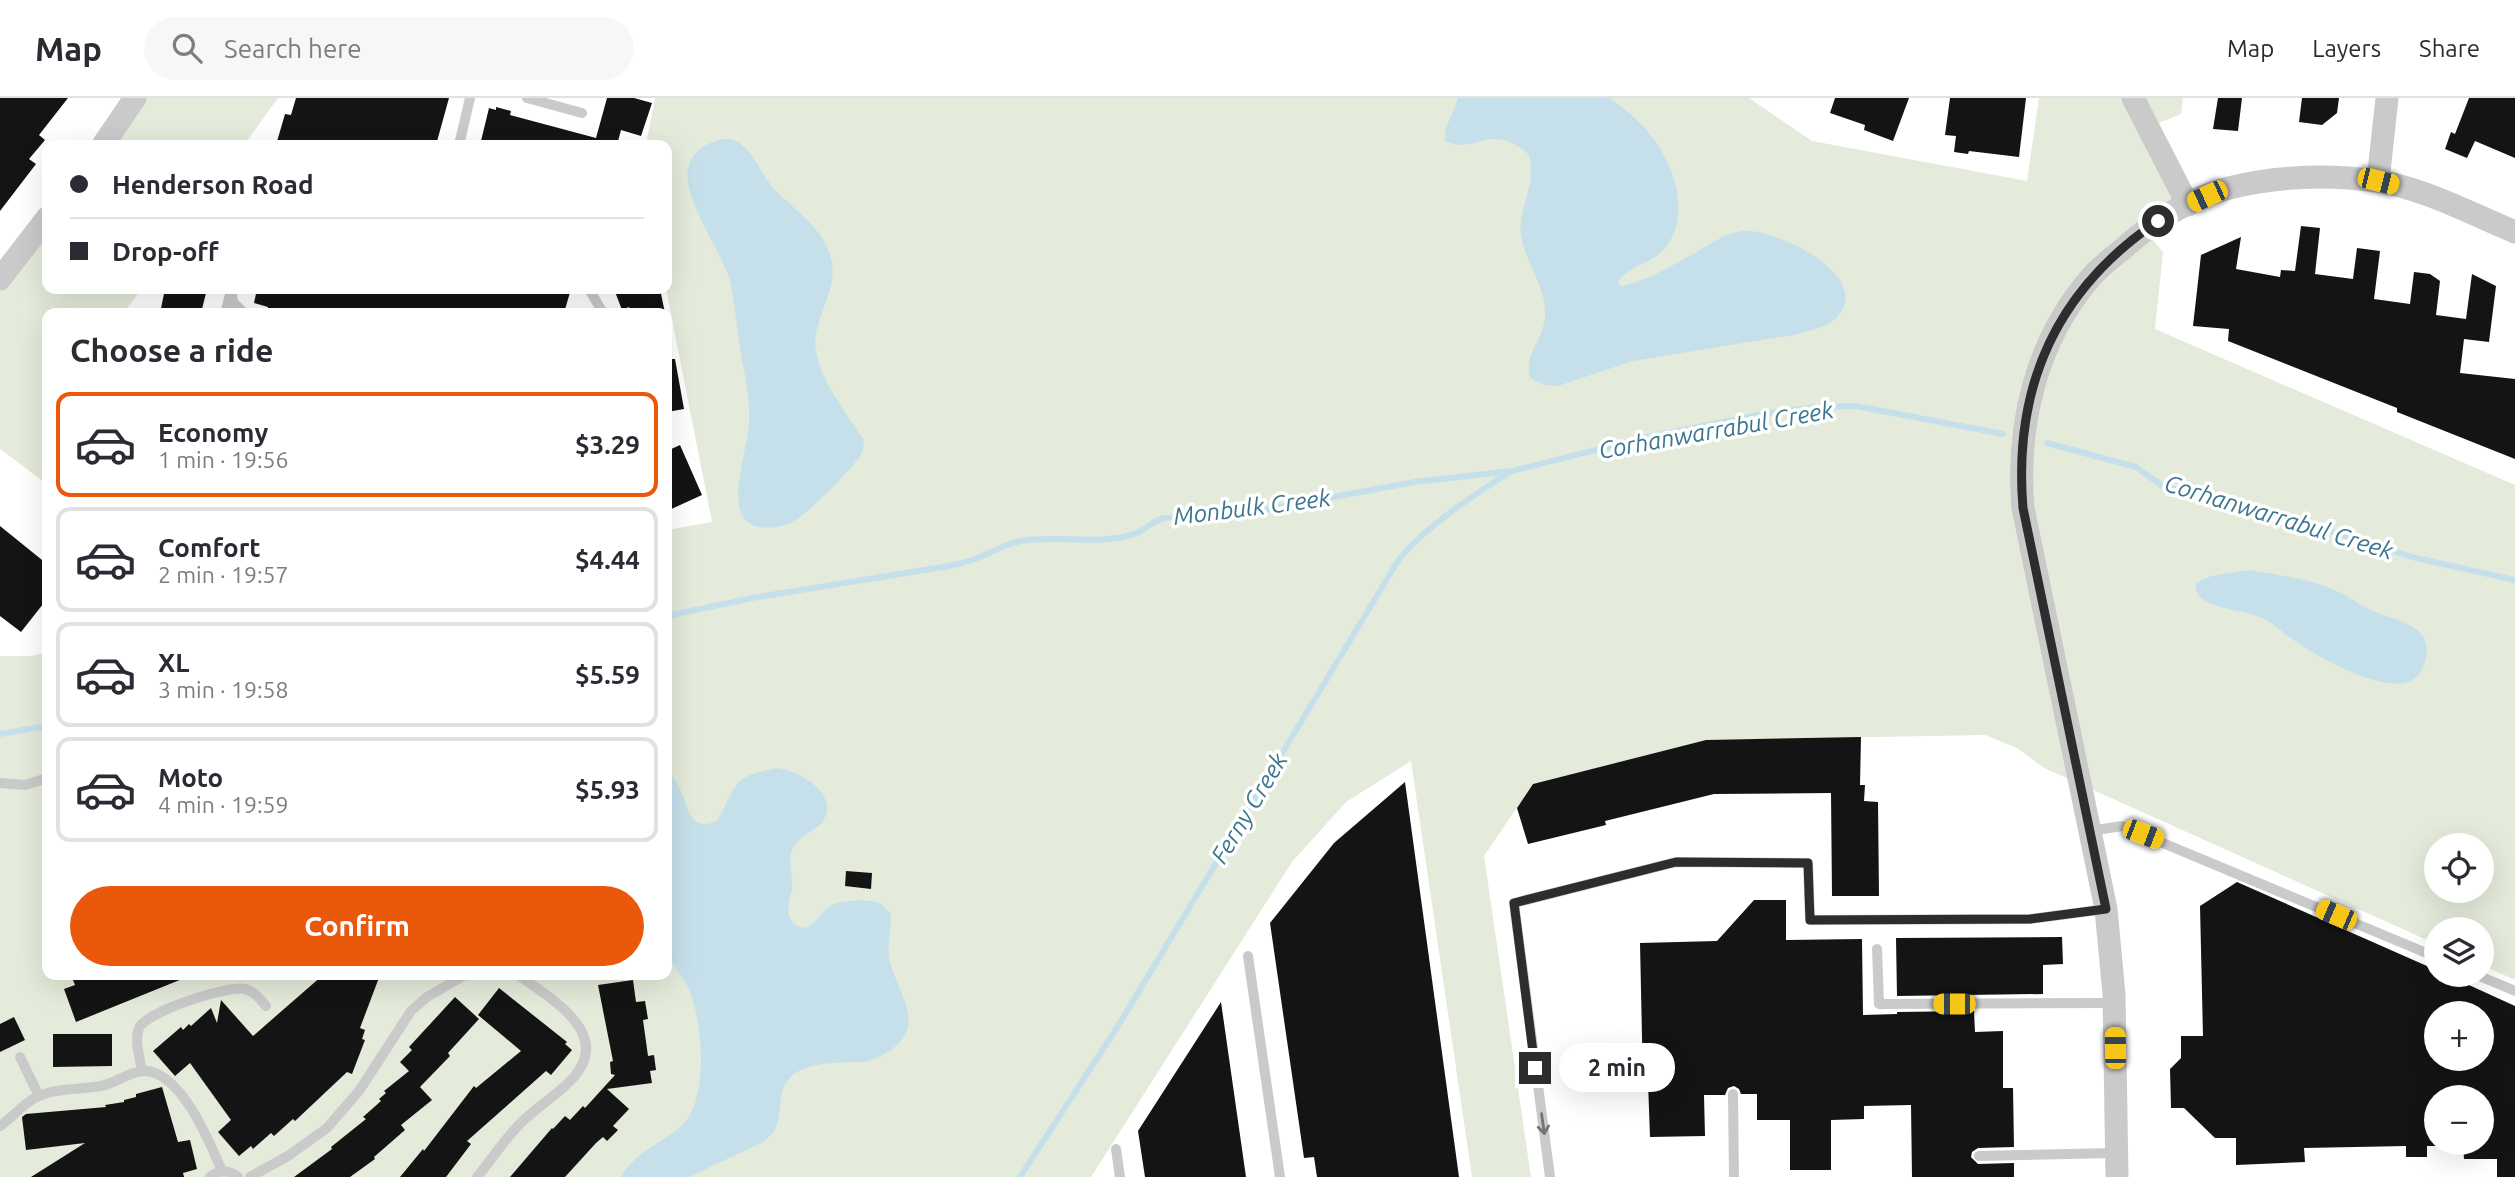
<!DOCTYPE html>
<meta charset="utf-8">
<style>
:root{--surface:#fff;--page:#f7f7f7;--text:#2b2b33;--muted:#7c7c81;--line:#e1e1e2;--accent:#ea580c}
body{margin:0;font-family:Ubuntu,sans-serif;background:var(--page);color:var(--text);height:100vh;display:flex;flex-direction:column;font-size:26px;white-space:nowrap}
*{box-sizing:border-box;margin:0}
p{font-size:23px;color:var(--muted)}
.icon{flex:none;width:38px;height:38px;fill:none;stroke:currentColor;stroke-width:2;stroke-linecap:round;stroke-linejoin:round}
.map{position:relative;flex:1;overflow:hidden}
.details{position:absolute;left:42px;top:210px;width:630px;height:672px;display:flex;flex-direction:column;background:var(--surface);border-radius:14px;box-shadow:0 7px 28px #0002}
.details>*{flex:none}
.banner{position:absolute;left:42px;top:42px;width:630px;height:154px;border-radius:14px;box-shadow:0 7px 28px #0002;display:grid;align-content:center;height:154px;padding:0 28px;background:var(--surface)}
.fabs{position:absolute;left:2424px;top:735px;display:grid;gap:14px}
.fabs a{display:grid;place-items:center;width:70px;height:70px;border-radius:50%;background:var(--surface);box-shadow:0 7px 28px #0002;font-size:35px}
.end{position:absolute;width:32px;height:32px;margin:-16px;border:9px solid #2d2d2d;background:#fff;box-shadow:0 0 0 4px #fff}
.from{border-radius:50%}
.bubble{position:absolute;height:49px;border-radius:24px;background:var(--surface);box-shadow:0 7px 28px #0002;font-size:23px;font-weight:600;line-height:49px;text-align:center}
.car{position:absolute;width:21px;height:42px;margin:-21px -10px;border-radius:9px;box-shadow:0 0 5px 2px #0007;background:linear-gradient(#f5c518 24%,#345 0 40%,#f5c518 0 76%,#345 0 86%,#f5c518 0)}
.banner b{display:flex;align-items:center;gap:24px;height:66px;font-size:26px}
.banner b+b{border-top:2px solid var(--line)}
.banner i{width:18px;height:18px;background:var(--text)}
ul{padding:0;list-style:none}
li{display:flex;align-items:center;gap:21px;height:105px;margin:0 14px 10px;padding:0 14px;border:4px solid var(--line);border-radius:14px}
li div{flex:1}
li b{display:block;font-size:26px}
li em{font-style:normal;font-weight:600}
li.current{border-color:var(--accent)}
li>.icon{width:63px;height:63px;stroke-width:1.5}
h2{padding:0 28px;font-size:32px;line-height:84px}
.button{display:flex;gap:14px;margin-top:auto;padding:14px 28px}
.button a{flex:1;height:80px;border-radius:42px;background:var(--accent);color:#fff;font-size:28px;font-weight:600;line-height:80px;text-align:center}
header{display:flex;align-items:center;gap:42px;box-sizing:border-box;height:98px;padding:0 35px;background:var(--surface);border-bottom:2px solid var(--line)}
header strong{font-size:33px}
nav{display:flex;gap:38px;margin-inline-start:auto;font-size:24px}
.search{width:490px;height:63px;background:var(--page);display:flex;align-items:center;gap:18px;box-sizing:border-box;padding:0 24px;border-radius:38px;color:var(--muted);font-size:26px}
.map>svg:first-child{display:block}
.green{fill:#e4ebda;fill-rule:evenodd}
.water{fill:#c6e0eb}
.lines{fill:none;stroke-linecap:round;stroke-linejoin:round}
.stream{stroke:#c6e0eb;stroke-width:6}
.building{fill:#141414;fill-rule:evenodd}
.service{stroke:#cacaca;stroke-width:10}
.minor{stroke:#cacaca;stroke-width:23}
.oneway{stroke:#747474}
.route{stroke:#2d2d2d;stroke-width:9}
.labels{text-anchor:middle;dominant-baseline:central;stroke-width:7;stroke-linejoin:round;paint-order:stroke}
.water-label{font-size:24px;font-style:italic;fill:#3b768e;stroke:#fff}
</style>
<header>
<strong>Map</strong>
<div class="search"><svg class="icon" aria-label="search" viewBox="0 0 24 24"><circle cx="10" cy="10" r="6"/><path d="M15 15l6 6"/></svg>Search here</div>
<nav><a>Map</a><a>Layers</a><a>Share</a></nav>
</header>
<div class="map">
<svg width="2515" height="1079" viewBox="0 0 2515 1079">
<rect width="100%" height="100%" fill="#fff"/>
<!-- green -->
<path class="green" d="M135 0H278L244 47H103Z
M655 0H1749L1812 43 2027 83 2039 0H2183L2181 16 2149 29 2188 107 2145 132 2163 154 2155 231 2515 387V882L2482 867V831H2436V846L2044 670 2017 650 1985 637 1706 642 1533 686 1484 758 1531 1079H1472L1411 663 1346 704 1292 764 1091 1079H0V558H32L47 554V877H667V432L712 424 666 191 667 47H646ZM2436 747H2482V793H2436Z
M47 120V191H141L126 212 130 215H47V386L0 351V181Z"/>
<!-- water -->
<path class="water" d="M1458 0H1609C1624 10 1642 25 1653 40 1677 72 1693 124 1660 155 1649 165 1621 173 1618 186L1622 188C1649 182 1671 168 1695 155 1710 146 1725 135 1743 133 1777 130 1880 181 1834 222 1825 230 1810 232 1799 236L1633 263 1558 288 1544 287 1530 280C1524 253 1543 244 1545 219 1547 188 1525 166 1521 137 1518 121 1526 105 1529 89 1532 78 1531 68 1529 57 1490 22 1476 58 1445 43 1444 26 1454 16 1458 0Z
M723 41C731 41 736 41 742 47 755 57 760 73 770 86 791 111 827 130 832 165 837 196 811 223 816 253 820 282 848 318 864 342 864 348 863 353 860 358 851 372 807 417 792 424 778 431 752 434 743 419 731 400 745 356 748 335 752 306 745 279 740 251 737 230 735 209 731 188 724 145 642 61 723 41Z
M2249 472C2280 477 2313 481 2341 495 2351 499 2359 507 2369 511 2391 523 2434 524 2426 560 2424 570 2418 581 2408 584 2378 593 2320 560 2295 543 2286 538 2279 530 2270 524 2264 521 2257 517 2250 516 2234 511 2192 509 2196 485L2211 478Z
M778 670C800 673 840 696 823 723 815 734 801 737 794 748 786 761 794 778 792 791 790 800 787 810 789 818 791 826 799 829 806 830 817 825 820 814 830 808 840 802 868 800 879 805 884 807 887 812 891 816 892 831 887 844 889 859 894 890 929 926 891 952 883 957 872 963 862 964 840 965 813 963 794 976 769 995 792 1028 761 1045L689 1079H621C639 1047 678 1041 691 1015 707 983 702 922 688 889 684 879 668 862 667 853 664 835 667 814 667 795 667 754 667 713 667 672 672 677 677 684 680 691 688 707 689 735 717 723 738 686 731 678 778 670Z"/>
<g class="lines">
<!-- stream -->
<path class="stream" d="M2047 345 2136 369 2164 389 2250 408 2412 459 2515 482
M667 518 752 500 949 468C958 466 967 464 975 461 991 455 1004 446 1021 443 1057 437 1095 447 1131 437 1144 434 1151 423 1164 420L1248 415 1414 384 1512 373 1643 340 1769 315 1816 309 1856 308 2003 336
M0 636 47 628
M1020 1079 1118 928 1399 461C1430 425 1471 399 1510 374"/>
</g>
<!-- building -->
<path class="building" d="M0 0H68L39 37 45 42 29 61 36 66 0 113Z
M296 0H449L436 47H276L285 16 291 17Z
M607 0H634L652 5 641 38 621 32 617 47H480L489 10 496 12V9L511 13 510 17 596 40Z
M1835 0H1909L1893 43 1864 32 1865 27 1830 15Z
M1950 0H2026L2019 59 1969 53 1968 56 1954 54 1956 38 1945 37Z
M2218 0H2242L2238 33 2213 31Z
M2302 0H2339L2337 15 2322 27 2299 24Z
M2469 0H2515V60L2475 43 2467 60 2445 51 2451 34 2455 36Z
M2301 128 2320 130 2315 176 2353 181 2357 150 2380 153 2374 201 2410 206 2414 174 2430 176 2440 183 2436 217 2466 221 2472 176 2496 188 2489 244 2464 241 2460 275 2515 281V361L2397 314V310L2228 243 2229 231 2193 228 2201 157 2241 139 2236 171 2280 179 2281 172 2295 173Z
M165 191H207L201 215H160Z
M257 191H327L337 195 338 191H571L564 215H266L268 209 254 205Z
M614 191H660L665 215H631L629 209 622 212Z
M667 261H675L684 311 667 314Z
M680 347 702 397 667 413V353Z
M0 428 47 466V501L21 534 0 518Z
M1861 639 1860 687H1865L1864 703 1878 704 1879 798H1832L1831 695 1714 696 1605 723 1606 727 1528 746 1517 710 1533 686 1706 642Z
M1405 684 1459 1079H1317L1314 1059 1304 1060 1270 825 1334 745Z
M846 773 872 775 871 791 845 788Z
M2237 784 2436 872V877H2447L2515 908V1079H2497V1061H2464L2463 1045H2482V999H2436V1048H2427V1059H2406V1048L2304 1050 2305 1064 2236 1067V1040H2215L2184 1010H2171L2170 971 2181 960V938H2203L2200 808ZM2436 915H2482V961H2436Z
M1754 802H1786V842L1862 841 1863 917 1897 916V914L1974 913 1975 934 2003 933V990H2013L2014 1049 1978 1050 1972 1054 1971 1059 1978 1066 2014 1065V1079H1912L1911 1007 1864 1008V1021L1831 1022V1072H1790V1022H1757V996H1741L1739 991 1734 988 1728 990 1725 997H1704L1705 1038 1650 1039 1648 984 1643 985 1640 845 1717 843Z
M2062 839 2063 866 2043 867V896L1897 898 1896 840Z
M88 877H192L76 924 64 891 75 887 73 882Z
M323 877H380L360 930 365 932 362 941 365 942 352 976 347 974 295 1023 293 1021 274 1038 271 1035 253 1051 251 1048 239 1058 218 1034 231 1022 190 965 175 978 153 953 181 929 183 932 189 926 191 928 211 910 217 925 221 902 253 938Z
M633 882 636 904 645 903 648 921 643 922 648 958 654 957 656 972 650 973 652 985 607 991 629 1011 613 1028 618 1032 607 1043 603 1039 596 1045 565 1079H510L552 1030 553 1031 565 1018 570 1022 583 1008 585 1010 615 977 611 976 610 964 613 963 598 887Z
M499 890 567 944 565 946 572 952 551 977 546 973 467 1043 471 1046 446 1079H400L423 1051 424 1053 474 988 476 990 521 953 478 917Z
M455 899 479 921 448 955 450 958 420 989 432 1002 401 1027 405 1032 374 1059 375 1061 350 1079H294L332 1051 331 1049 366 1021 363 1019 381 1003 379 1001 386 995 384 993 409 973 400 964 412 952 409 949Z
M1221 904 1246 1079H1145L1138 1033Z
M14 919 25 942 0 954V926Z
M53 936H112V968L53 969Z
M162 989 178 1044 190 1042 197 1071 183 1075 184 1079H31L85 1045 26 1052 22 1019 26 1016 106 1009 105 1007 124 1004V1002L136 999V996Z"/>
<g class="lines">
<!-- service -->
<path class="service" d="M527 0 582 15
M459 47 470 0
M231 191 233 204 244 215
M589 191 603 215
M225 215 230 197
M0 685 25 687 47 680
M2090 733 2122 728 2436 859
M1877 851 1879 906 2114 905
M1248 858 1280 1079
M2477 877 2515 893
M20 959 39 998
M142 973C140 960 134 943 139 930 146 914 227 887 245 891 254 893 260 901 266 908
M1733 996 1734 1079
M0 1028C12 1020 21 1008 33 1001 54 989 78 992 101 988 116 985 127 975 142 973 180 970 210 1045 222 1073
M1116 1051 1120 1079
M1979 1058 2116 1055
M210 1079C219 1072 228 1071 238 1079
M250 1079 288 1058 327 1030 359 993 411 913 427 899 465 877
M477 1079C493 1060 507 1037 525 1021 541 1006 560 995 574 979 613 934 548 899 518 877
M1550 1079 1514 805 1676 764 1808 765 1810 822 2030 821 2106 811"/>
<!-- minor -->
<path class="minor" d="M2133 0 2188 107
M103 47 135 0
M2378 83 2387 0
M0 181 47 120
M2117 1079 2114 896 2106 811 2023 410C2016 327 2036 242 2092 178 2101 168 2113 159 2124 150 2153 124 2190 100 2229 90 2278 78 2326 76 2376 83 2424 90 2471 116 2515 134"/>
</g>
<!-- one-way arrows -->
<defs><path id="oneway-shaft" d="M-6 0H5M1.5-3L5.5 0L1.5 3" fill="none" stroke-width="1.6" stroke-linecap="round" stroke-linejoin="round" transform="scale(1.75)"/></defs>
<use class="oneway" href="#oneway-shaft" transform="translate(1543 1026) rotate(82)"/>
<g class="lines">
<!-- route -->
<path class="route" d="M1535 970 1514 805 1676 764 1808 765 1810 822 2030 821 2106 811 2023 410C2013 289 2056 192 2158 123"/>
</g>
<g class="labels">
<!-- water labels -->
<g class="water-label">
<text transform="translate(1716 332) rotate(-10)">Corhanwarrabul Creek</text>
<text transform="translate(1252 409) rotate(-7)">Monbulk Creek</text>
<text transform="translate(2279 419) rotate(17)">Corhanwarrabul Creek</text>
<text transform="translate(1249 710) rotate(-59)">Ferny Creek</text>
</g>
</g>
</svg>
<div class="fabs">
<a><svg class="icon" aria-label="locate" viewBox="0 0 24 24"><circle cx="12" cy="12" r="6"/><path d="M12 2v4M12 18v4M2 12h4M18 12h4"/></svg></a>
<a><svg class="icon" aria-label="layers" viewBox="0 0 24 24"><path d="M12 4l9 5-9 5-9-5zM3 14l9 5 9-5"/></svg></a>
<a>+</a>
<a>−</a>
</div>
<i class="end from" style="left:2158px;top:123px"></i>
<i class="end" style="left:1535px;top:970px"></i>
<div class="bubble" style="left:1559px;top:945px;width:116px">2 min</div>
<i class="car" style="left:2378px;top:83px;rotate:104deg"></i>
<i class="car" style="left:2207px;top:98px;rotate:245deg"></i>
<i class="car" style="left:2143px;top:736px;rotate:111deg"></i>
<i class="car" style="left:2336px;top:817px;rotate:293deg"></i>
<i class="car" style="left:1954px;top:906px;rotate:270deg"></i>
<i class="car" style="left:2115px;top:950px;rotate:359deg"></i>
<div class="banner">
<b><i class="from"></i>Henderson Road</b>
<b><i></i>Drop-off</b>
</div>
<section class="details">
<h2>Choose a ride</h2>
<ul>
<li class="current"><svg class="icon" aria-label="car" viewBox="0 0 24 24"><path d="M5 17H2v-5l4-1 3-4h7l3 4 3 1v5h-3M9 17h6M6 11h13"/><circle cx="7" cy="17" r="2"/><circle cx="17" cy="17" r="2"/></svg><div><b>Economy</b><p>1 min · 19:56</p></div><em>$3.29</em></li>
<li><svg class="icon" aria-label="car" viewBox="0 0 24 24"><path d="M5 17H2v-5l4-1 3-4h7l3 4 3 1v5h-3M9 17h6M6 11h13"/><circle cx="7" cy="17" r="2"/><circle cx="17" cy="17" r="2"/></svg><div><b>Comfort</b><p>2 min · 19:57</p></div><em>$4.44</em></li>
<li><svg class="icon" aria-label="car" viewBox="0 0 24 24"><path d="M5 17H2v-5l4-1 3-4h7l3 4 3 1v5h-3M9 17h6M6 11h13"/><circle cx="7" cy="17" r="2"/><circle cx="17" cy="17" r="2"/></svg><div><b>XL</b><p>3 min · 19:58</p></div><em>$5.59</em></li>
<li><svg class="icon" aria-label="car" viewBox="0 0 24 24"><path d="M5 17H2v-5l4-1 3-4h7l3 4 3 1v5h-3M9 17h6M6 11h13"/><circle cx="7" cy="17" r="2"/><circle cx="17" cy="17" r="2"/></svg><div><b>Moto</b><p>4 min · 19:59</p></div><em>$5.93</em></li>
</ul>
<div class="button"><a>Confirm</a></div>
</section>
</div>
